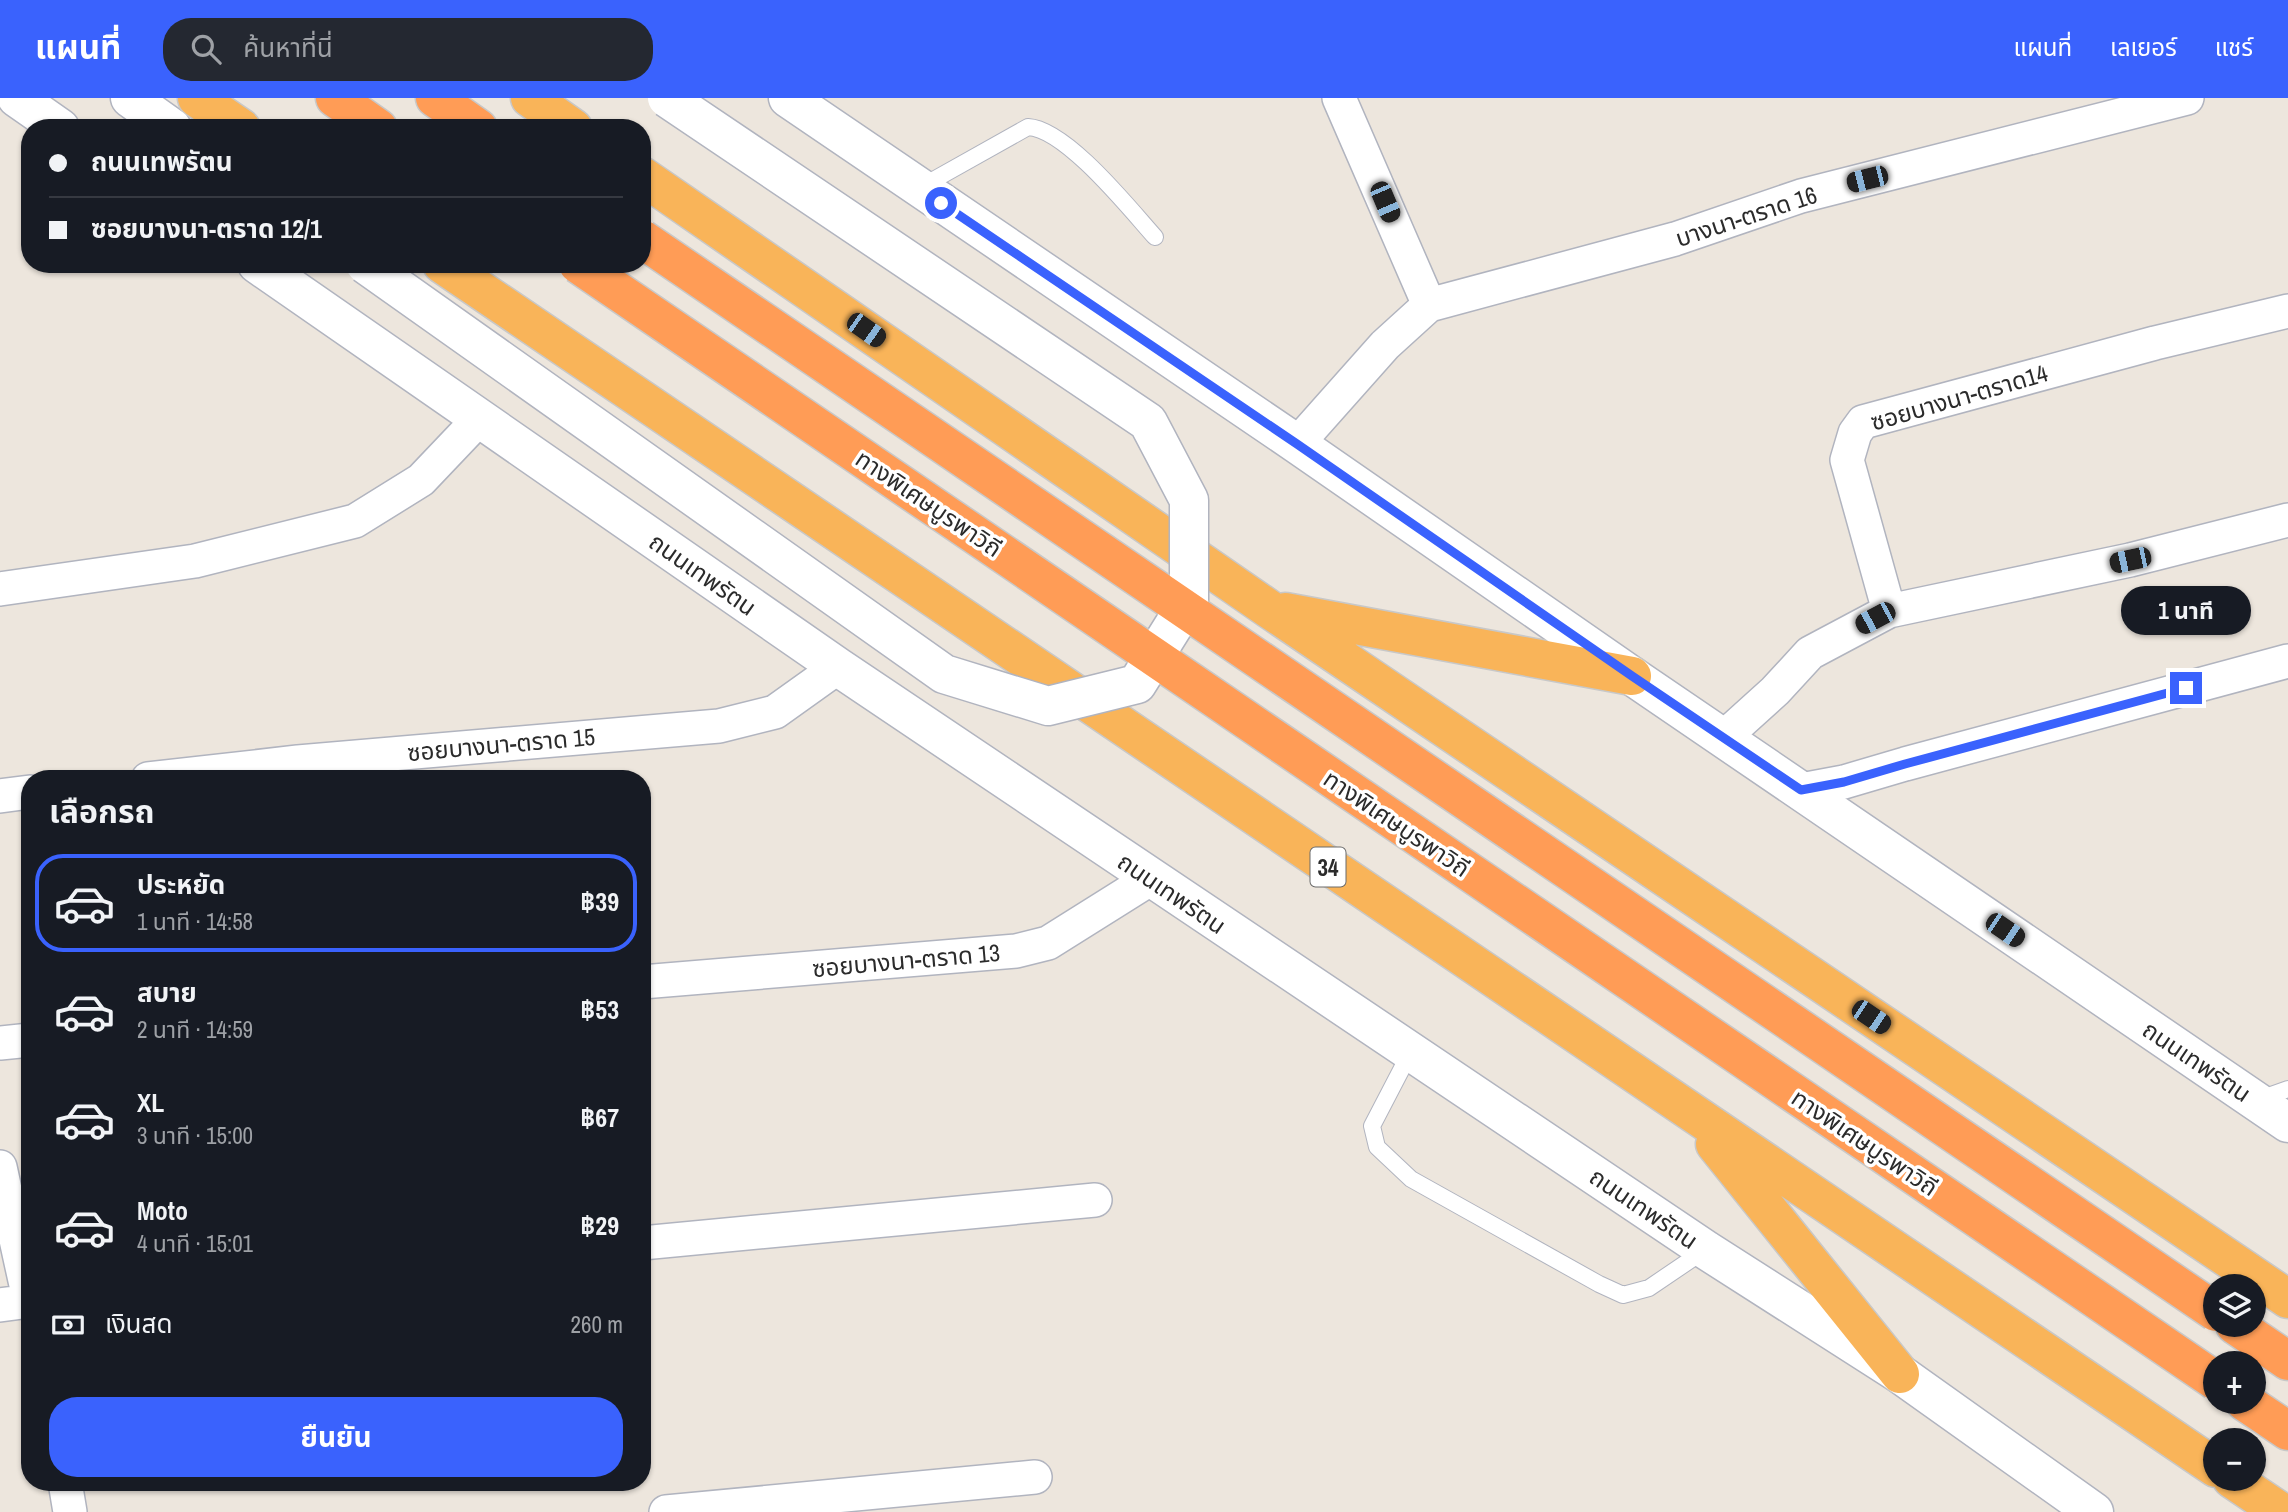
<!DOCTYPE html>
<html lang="th">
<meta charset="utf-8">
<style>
:root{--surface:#171b24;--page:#242831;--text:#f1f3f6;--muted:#9ea1a6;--line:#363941;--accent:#3a62fd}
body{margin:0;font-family:"Archivo Narrow","Noto Sans Thai",sans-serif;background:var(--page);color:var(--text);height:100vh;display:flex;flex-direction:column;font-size:26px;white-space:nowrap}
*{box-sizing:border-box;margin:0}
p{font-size:23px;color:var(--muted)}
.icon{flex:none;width:38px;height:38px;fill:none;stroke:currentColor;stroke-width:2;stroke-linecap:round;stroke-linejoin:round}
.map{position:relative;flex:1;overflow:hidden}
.drawer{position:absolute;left:21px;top:672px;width:630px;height:721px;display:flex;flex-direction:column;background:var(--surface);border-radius:28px;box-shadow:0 2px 5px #0004}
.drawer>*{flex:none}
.guide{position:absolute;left:21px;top:21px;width:630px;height:154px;border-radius:28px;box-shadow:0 2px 5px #0004;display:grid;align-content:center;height:154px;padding:0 28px;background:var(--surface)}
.controls{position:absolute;left:2203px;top:1176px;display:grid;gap:14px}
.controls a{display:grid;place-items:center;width:63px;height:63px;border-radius:50%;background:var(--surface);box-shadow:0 2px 5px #0004;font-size:35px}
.end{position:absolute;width:32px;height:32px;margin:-16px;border:9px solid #3a62fd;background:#fff;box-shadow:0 0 0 4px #fff}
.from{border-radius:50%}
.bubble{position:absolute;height:49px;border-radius:24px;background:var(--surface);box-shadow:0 2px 5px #0004;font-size:23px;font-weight:700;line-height:49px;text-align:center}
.car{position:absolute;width:21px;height:42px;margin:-21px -10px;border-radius:9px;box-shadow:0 0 5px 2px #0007;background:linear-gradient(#222 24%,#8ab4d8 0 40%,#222 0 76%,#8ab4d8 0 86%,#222 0)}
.guide b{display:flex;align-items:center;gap:24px;height:66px;font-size:26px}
.guide b+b{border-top:2px solid var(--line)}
.guide i{width:18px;height:18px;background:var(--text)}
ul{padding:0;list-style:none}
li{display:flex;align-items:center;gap:21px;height:98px;margin:0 14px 10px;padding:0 14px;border:4px solid transparent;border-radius:28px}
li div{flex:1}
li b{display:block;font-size:26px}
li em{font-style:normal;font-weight:700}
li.on{border-color:var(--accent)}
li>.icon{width:63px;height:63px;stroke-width:1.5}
h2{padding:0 28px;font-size:32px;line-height:84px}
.pay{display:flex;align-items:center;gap:18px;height:77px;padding:0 28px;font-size:26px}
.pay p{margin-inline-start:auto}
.cta{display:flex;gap:14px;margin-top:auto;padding:14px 28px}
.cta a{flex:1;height:80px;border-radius:28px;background:var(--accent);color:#fff;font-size:28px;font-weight:700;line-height:80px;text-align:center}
header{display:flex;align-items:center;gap:42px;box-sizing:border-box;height:98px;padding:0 35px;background:var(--accent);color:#fff}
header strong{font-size:33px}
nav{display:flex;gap:38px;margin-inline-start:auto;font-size:24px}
.search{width:490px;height:63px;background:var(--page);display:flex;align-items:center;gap:18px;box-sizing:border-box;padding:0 24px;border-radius:28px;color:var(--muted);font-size:26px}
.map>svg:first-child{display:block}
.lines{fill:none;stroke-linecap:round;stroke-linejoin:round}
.service-casing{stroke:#b1b4bf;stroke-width:18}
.minor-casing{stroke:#b1b4bf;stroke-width:36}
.secondary-casing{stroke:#b1b4bf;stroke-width:41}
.trunk-casing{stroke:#c8c8c8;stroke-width:41}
.motorway-casing{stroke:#c8c8c8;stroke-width:41}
.service{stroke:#fff;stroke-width:16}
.minor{stroke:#fff;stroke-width:33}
.secondary{stroke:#fff;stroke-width:38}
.trunk{stroke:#f9b459;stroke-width:38}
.motorway{stroke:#ff9c56;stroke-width:38}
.secondary-bridge-casing{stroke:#b1b4bf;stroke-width:41;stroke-linecap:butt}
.motorway-bridge-casing{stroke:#c8c8c8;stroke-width:41;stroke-linecap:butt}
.secondary-bridge{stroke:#fff;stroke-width:38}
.motorway-bridge{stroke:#ff9c56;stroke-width:38}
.route{stroke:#3a62fd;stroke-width:9}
.labels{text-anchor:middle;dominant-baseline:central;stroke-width:7;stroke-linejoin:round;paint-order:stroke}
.shield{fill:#fff;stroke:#6b6b6b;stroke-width:2}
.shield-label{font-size:23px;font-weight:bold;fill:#2b2b2b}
.street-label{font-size:24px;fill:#2b2b2b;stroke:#fff}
</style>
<header>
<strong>แผนที่</strong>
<div class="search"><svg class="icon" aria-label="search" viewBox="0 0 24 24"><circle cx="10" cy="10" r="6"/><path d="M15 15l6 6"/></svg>ค้นหาที่นี่</div>
<nav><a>แผนที่</a><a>เลเยอร์</a><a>แชร์</a></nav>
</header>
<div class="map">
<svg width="2288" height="1414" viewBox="0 0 2288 1414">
<rect width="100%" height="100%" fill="#ede6dd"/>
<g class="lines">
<!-- service casing -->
<g class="service-casing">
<path id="service" d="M921 89 1028 29C1066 31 1129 110 1155 139
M1411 953 1372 1028 1377 1049 1411 1081 1599 1186 1623 1197 1649 1190 1705 1152
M2257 1002 2288 991"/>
</g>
<!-- minor casing -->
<g class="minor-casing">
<path id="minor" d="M1339 0 1429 207
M1297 346 1385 247 1429 207 1675 141 1801 98 2187 0
M0 491 195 463 355 423 421 382 479 321
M1889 513 1847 362 1855 335 1863 324 2155 245 2288 213
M1723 640 1775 593 1810 555 1889 513 2130 462 2288 422
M148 681 298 664 719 628 775 614 838 569
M1801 692 1844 684 1905 666 2288 563
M0 698 30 694
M642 884 1016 853 1048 845 1150 781
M0 945 30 942
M0 1069 30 1205
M642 1145 1095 1102
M0 1207 30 1203
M65 1384 70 1414
M666 1414 1035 1379"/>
</g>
<!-- secondary casing -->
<g class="secondary-casing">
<path id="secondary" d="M17 0 60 30
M130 0 172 30
M788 0 1297 346 1632 578 2288 1025
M257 166 838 569 1706 1152 1900 1276 2094 1414"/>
</g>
<!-- trunk casing -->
<g class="trunk-casing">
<path id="trunk" d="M197 0 241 30
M530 0 573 30
M642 78 1269 511 2288 1201
M442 166 2216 1370
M1285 514 1632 578
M1715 1046 1900 1276
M2232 1381 2281 1414"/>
</g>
<!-- motorway casing -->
<g class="motorway-casing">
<path id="motorway" d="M335 0 378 30
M435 0 478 30
M2235 1227 2288 1263
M2245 1304 2288 1333"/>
</g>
<!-- service -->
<use href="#service" class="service"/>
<!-- minor -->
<use href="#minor" class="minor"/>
<!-- secondary -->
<use href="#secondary" class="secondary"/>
<!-- trunk -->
<use href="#trunk" class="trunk"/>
<!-- motorway -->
<use href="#motorway" class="motorway"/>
<!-- secondary-bridge casing -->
<g class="secondary-bridge-casing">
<path id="secondary-bridge" d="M365 166 944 576 1048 608 1137 586 1189 503V402L1148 324 667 0"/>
</g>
<!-- motorway-bridge casing -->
<g class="motorway-bridge-casing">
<path id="motorway-bridge" d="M642 141 2216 1214
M578 166 2216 1283"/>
</g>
<!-- secondary-bridge -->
<use href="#secondary-bridge" class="secondary-bridge"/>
<!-- motorway-bridge -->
<use href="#motorway-bridge" class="motorway-bridge"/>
</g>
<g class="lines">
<!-- route -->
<path class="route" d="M941 105 1297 346 1632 578 1801 692 1844 684 1905 666 2186 590"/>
</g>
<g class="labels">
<!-- shield labels -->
<rect class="shield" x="1310.5" y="749.5" width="35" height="39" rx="5"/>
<g class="shield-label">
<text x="1328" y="769">34</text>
</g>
<!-- street labels -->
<g class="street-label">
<text transform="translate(1746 118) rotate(-18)">บางนา-ตราด 16</text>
<text transform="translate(1959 299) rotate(-16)">ซอยบางนา-ตราด14</text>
<text transform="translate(929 405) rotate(34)">ทางพิเศษบูรพาวิถี</text>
<text transform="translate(703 476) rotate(35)">ถนนเทพรัตน</text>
<text transform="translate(501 646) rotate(-5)">ซอยบางนา-ตราด 15</text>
<text transform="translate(1397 725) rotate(34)">ทางพิเศษบูรพาวิถี</text>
<text transform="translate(1172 795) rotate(34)">ถนนเทพรัตน</text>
<text transform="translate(906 862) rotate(-5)">ซอยบางนา-ตราด 13</text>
<text transform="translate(2197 963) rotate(34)">ถนนเทพรัตน</text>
<text transform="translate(1865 1044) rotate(34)">ทางพิเศษบูรพาวิถี</text>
<text transform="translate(1644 1110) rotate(34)">ถนนเทพรัตน</text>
</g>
</g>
</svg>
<div class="controls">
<a><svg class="icon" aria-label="layers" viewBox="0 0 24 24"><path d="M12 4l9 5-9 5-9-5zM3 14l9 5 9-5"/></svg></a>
<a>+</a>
<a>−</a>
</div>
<i class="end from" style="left:941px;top:105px"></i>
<i class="end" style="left:2186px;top:590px"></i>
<div class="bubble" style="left:2121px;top:488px;width:130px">1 นาที</div>
<i class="car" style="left:1867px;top:81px;rotate:256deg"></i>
<i class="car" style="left:1385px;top:104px;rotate:157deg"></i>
<i class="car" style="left:866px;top:232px;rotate:125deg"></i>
<i class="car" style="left:2130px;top:462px;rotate:258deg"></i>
<i class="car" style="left:1875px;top:520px;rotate:242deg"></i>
<i class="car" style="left:2005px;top:832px;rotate:124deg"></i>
<i class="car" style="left:1871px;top:919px;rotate:124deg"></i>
<div class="guide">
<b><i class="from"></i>ถนนเทพรัตน</b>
<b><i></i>ซอยบางนา-ตราด 12/1</b>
</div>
<section class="drawer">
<h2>เลือกรถ</h2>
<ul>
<li class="on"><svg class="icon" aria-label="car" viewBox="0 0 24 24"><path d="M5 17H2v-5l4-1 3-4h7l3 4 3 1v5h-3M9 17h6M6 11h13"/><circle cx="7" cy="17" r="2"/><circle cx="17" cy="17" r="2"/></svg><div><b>ประหยัด</b><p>1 นาที · 14:58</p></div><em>฿39</em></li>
<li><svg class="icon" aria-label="car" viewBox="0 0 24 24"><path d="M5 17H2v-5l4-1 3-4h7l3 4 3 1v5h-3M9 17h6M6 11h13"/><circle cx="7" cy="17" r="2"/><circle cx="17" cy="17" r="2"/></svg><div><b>สบาย</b><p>2 นาที · 14:59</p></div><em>฿53</em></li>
<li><svg class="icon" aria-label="car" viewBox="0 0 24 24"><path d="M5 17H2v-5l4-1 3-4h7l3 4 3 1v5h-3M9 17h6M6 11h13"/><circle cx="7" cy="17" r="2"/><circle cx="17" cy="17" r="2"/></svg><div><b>XL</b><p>3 นาที · 15:00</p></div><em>฿67</em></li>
<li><svg class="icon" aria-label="car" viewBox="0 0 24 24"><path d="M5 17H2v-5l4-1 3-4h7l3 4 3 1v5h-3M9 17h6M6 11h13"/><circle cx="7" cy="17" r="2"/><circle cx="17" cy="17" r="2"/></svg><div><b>Moto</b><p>4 นาที · 15:01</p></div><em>฿29</em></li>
</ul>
<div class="pay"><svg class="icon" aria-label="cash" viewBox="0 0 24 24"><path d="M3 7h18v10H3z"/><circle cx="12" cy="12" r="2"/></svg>เงินสด<p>260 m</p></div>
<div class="cta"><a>ยืนยัน</a></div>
</section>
</div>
